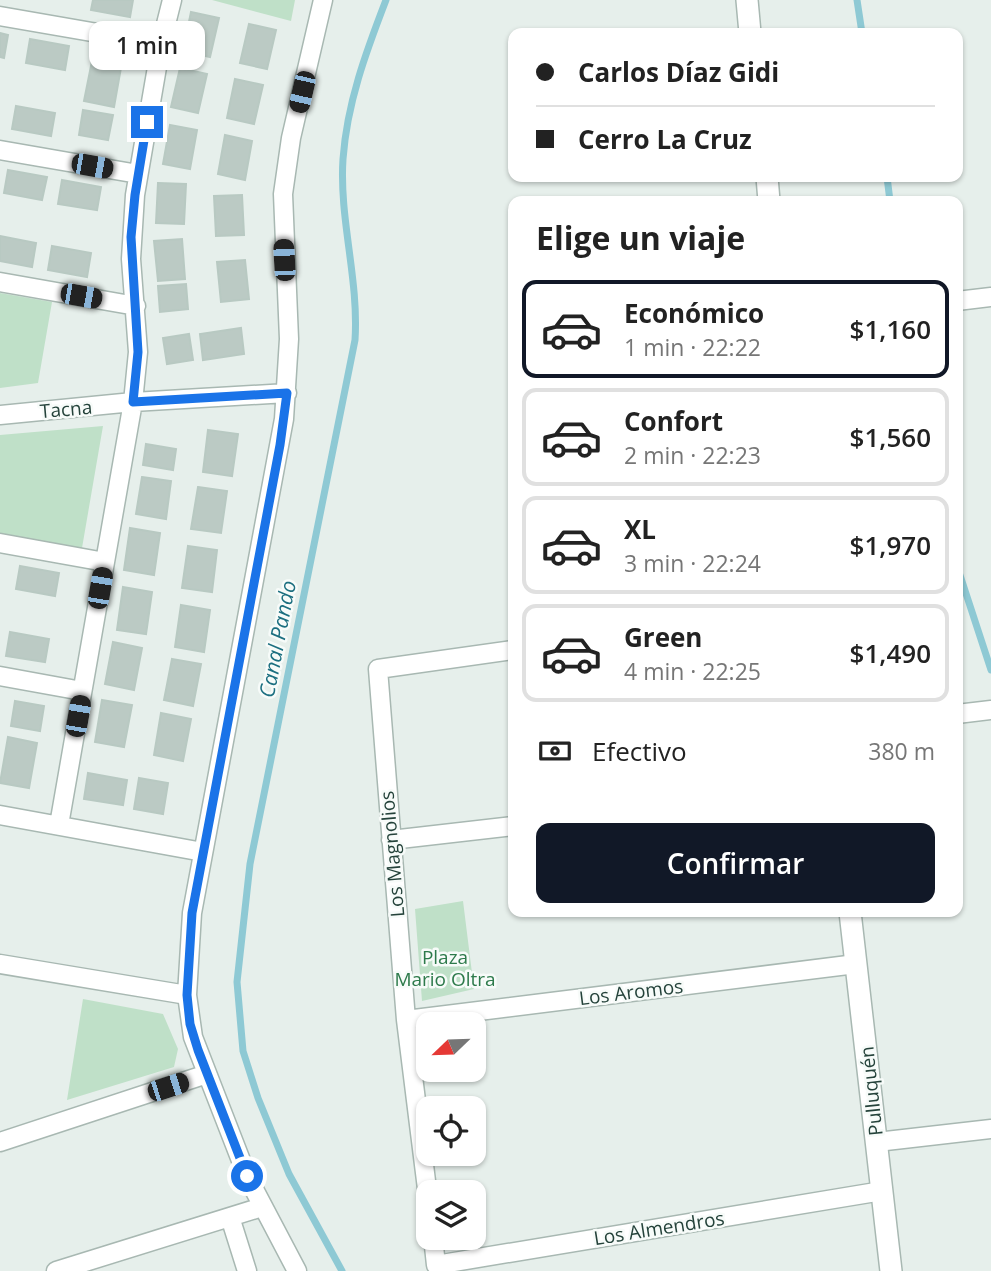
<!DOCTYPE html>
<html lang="es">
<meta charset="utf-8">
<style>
:root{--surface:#fff;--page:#f6f6f6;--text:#222;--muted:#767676;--line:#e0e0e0;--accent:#111827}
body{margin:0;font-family:"Open Sans",sans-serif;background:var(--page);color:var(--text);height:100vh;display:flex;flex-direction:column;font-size:26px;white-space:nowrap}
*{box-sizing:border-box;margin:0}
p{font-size:23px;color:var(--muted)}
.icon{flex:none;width:38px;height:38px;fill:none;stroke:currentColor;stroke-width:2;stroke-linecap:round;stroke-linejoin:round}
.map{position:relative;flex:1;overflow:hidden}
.side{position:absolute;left:508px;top:196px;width:455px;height:721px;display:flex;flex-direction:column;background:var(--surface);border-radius:14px;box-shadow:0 2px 5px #0004}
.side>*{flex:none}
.guide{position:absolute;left:508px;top:28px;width:455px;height:154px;border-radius:14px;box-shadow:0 2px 5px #0004;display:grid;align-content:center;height:154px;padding:0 28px;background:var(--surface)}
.needle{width:46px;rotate:247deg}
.buttons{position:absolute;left:416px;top:1012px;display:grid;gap:14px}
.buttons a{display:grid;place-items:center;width:70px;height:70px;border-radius:14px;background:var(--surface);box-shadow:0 2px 5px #0004;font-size:35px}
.end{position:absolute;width:32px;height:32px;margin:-16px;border:9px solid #1a73e8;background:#fff;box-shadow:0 0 0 4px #fff}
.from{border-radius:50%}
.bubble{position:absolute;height:49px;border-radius:14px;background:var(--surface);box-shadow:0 2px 5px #0004;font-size:23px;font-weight:600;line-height:49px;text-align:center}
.car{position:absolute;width:21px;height:42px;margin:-21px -10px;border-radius:9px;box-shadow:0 0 5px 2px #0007;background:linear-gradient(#222 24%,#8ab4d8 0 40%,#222 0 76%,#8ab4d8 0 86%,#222 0)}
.guide b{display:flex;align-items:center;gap:24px;height:66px;font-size:26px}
.guide b+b{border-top:2px solid var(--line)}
.guide i{width:18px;height:18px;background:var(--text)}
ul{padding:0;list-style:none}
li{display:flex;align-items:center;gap:21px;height:98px;margin:0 14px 10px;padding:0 14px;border:4px solid var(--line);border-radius:14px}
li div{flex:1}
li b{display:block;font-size:26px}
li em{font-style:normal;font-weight:600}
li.active{border-color:var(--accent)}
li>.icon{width:63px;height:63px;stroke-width:1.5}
h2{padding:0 28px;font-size:32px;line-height:84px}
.pay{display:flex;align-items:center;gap:18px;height:77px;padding:0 28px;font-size:26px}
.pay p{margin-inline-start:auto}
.button{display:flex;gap:14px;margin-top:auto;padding:14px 28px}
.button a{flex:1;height:80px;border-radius:14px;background:var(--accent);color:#fff;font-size:28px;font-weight:600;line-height:80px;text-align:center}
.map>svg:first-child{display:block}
.green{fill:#bfe0c8}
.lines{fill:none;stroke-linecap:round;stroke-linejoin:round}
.stream{stroke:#8ec9d4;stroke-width:7}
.building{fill:#bbcac4;stroke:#b8c9c2;stroke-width:2}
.minor-casing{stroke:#a8b8b2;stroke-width:21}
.tertiary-casing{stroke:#a8b8b2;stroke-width:24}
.minor{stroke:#fff;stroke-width:18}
.tertiary{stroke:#fff;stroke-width:21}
.route{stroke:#1a73e8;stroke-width:9}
.labels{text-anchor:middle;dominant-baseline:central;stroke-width:5;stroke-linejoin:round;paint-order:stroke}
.street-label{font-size:19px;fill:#24423a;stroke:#f7fbf9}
.park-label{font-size:19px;fill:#2d7a4b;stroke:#f7fbf9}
.water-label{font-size:21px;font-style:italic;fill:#1c6f80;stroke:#f7fbf9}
</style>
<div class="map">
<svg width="991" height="1271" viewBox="0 0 991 1271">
<rect width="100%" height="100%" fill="#e6efeb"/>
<!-- green -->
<path class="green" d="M212 0H295L291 21Z
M0 293 52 302 38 383 0 388Z
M103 426 82 548 0 533V435Z
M463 901 474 989 422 1001 415 909Z
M83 999 163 1014 178 1049 174 1067 67 1100Z"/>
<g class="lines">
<!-- stream -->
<path class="stream" d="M857 0 862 33
M887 177 890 201
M957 566 991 670
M342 1271 289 1174 258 1098 243 1051 237 982 250 864 355 340C359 279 339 219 343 159 347 103 366 52 386 0"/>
</g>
<!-- building -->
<path class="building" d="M93 0H133L130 17 91 10Z
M191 12 219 18 210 57 183 51Z
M249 24 276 30 267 69 240 63Z
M0 33 8 35 4 58 0 57Z
M30 39 69 46 65 70 26 63Z
M93 56 122 62 114 107 84 101Z
M180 68 207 74 198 113 171 107Z
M235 79 263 85 254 124 227 118Z
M16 106 55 113 51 136 12 129Z
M83 110 113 115 108 140 79 135Z
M170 125 197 130 190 169 163 164Z
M225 135 252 141 245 180 218 174Z
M8 170 47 177 42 200 4 193Z
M62 180 101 187 97 210 58 204Z
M158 183 186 184 184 224 156 223Z
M242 195 244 235 216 236 214 196Z
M0 236 36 243 32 267 0 261Z
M182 239 185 279 158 281 154 241Z
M52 246 91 253 87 277 48 270Z
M245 260 249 299 221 302 217 262Z
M186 284 188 309 160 312 158 286Z
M241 328 244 354 203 360 200 334Z
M189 334 193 360 167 364 163 338Z
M208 430 238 434 232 476 203 472Z
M146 444 176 449 173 470 143 465Z
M142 477 171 481 166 519 136 514Z
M198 487 227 491 221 533 191 529Z
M130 528 160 533 154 575 124 570Z
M188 546 217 550 212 592 182 588Z
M20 566 59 573 55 596 16 589Z
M123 587 152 592 146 634 117 630Z
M181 605 210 610 204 652 175 647Z
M10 632 49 639 45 662 6 656Z
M113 642 142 648 134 690 105 684Z
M172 659 201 664 193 706 164 700Z
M102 700 132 705 124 747 95 742Z
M15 701 44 706 40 731 11 726Z
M161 713 191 719 183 761 154 755Z
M8 737 37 743 29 788 0 783Z
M88 773 127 780 123 805 84 799Z
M139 778 168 783 163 814 134 809Z"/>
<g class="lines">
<!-- minor casing -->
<g class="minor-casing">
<path id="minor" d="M0 16 161 44
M0 150 138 174
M0 282 136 306
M957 301 991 297
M0 415 133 402 287 393
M0 543 105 562
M0 676 82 691
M957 714 991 710
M0 815 203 852
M59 825 133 402 138 352 131 259 135 195 161 44 172 0
M391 840 513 826
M0 964 187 995
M406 1020 856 964
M0 1142 207 1074
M877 1142 991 1129
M429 1205 406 1020 378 669 513 650
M230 1217 247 1271
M433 1237 436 1265 882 1191
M56 1271 262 1207
M297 1271 247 1176 193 1037 187 995 192 913 284 419 289 339 283 194 291 138 323 0"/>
</g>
<!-- tertiary casing -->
<g class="tertiary-casing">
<path id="tertiary" d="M747 0 750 33
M767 177 769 201
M850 912 891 1271"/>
</g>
<!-- minor -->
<use href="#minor" class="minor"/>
<!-- tertiary -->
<use href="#tertiary" class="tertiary"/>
</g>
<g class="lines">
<!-- route -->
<path class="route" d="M147 122 135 195 131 237 138 352 133 402 287 393 280 445 192 913 187 995 190 1024 198 1050 247 1176"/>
</g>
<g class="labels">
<!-- street labels -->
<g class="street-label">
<text transform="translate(66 409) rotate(-5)">Tacna</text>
<text transform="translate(392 854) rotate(-95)">Los Magnolios</text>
<text transform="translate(631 992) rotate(-7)">Los Aromos</text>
<text transform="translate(871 1091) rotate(-96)">Pulluquén</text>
<text transform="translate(659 1228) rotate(-9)">Los Almendros</text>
</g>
<!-- park labels -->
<g class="park-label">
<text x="445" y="957">Plaza<tspan x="445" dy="22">Mario Oltra</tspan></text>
</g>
<!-- water labels -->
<g class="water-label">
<text transform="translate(277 639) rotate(-79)">Canal Pando</text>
</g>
</g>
</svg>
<div class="buttons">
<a><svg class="needle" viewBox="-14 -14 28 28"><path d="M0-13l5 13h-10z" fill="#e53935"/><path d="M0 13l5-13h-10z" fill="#767676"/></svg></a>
<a><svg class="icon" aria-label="locate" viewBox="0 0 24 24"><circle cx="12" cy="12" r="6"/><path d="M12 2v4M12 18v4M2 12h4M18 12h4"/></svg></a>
<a><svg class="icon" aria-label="layers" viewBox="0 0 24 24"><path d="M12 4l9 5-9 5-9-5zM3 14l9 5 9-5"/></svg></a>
</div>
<i class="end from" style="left:247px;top:1176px"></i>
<i class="end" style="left:147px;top:122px"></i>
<div class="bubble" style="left:89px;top:21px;width:116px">1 min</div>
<i class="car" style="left:302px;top:92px;rotate:193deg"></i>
<i class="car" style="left:92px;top:166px;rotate:100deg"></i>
<i class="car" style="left:284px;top:260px;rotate:357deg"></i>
<i class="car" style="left:81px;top:296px;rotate:100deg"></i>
<i class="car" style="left:100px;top:588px;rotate:10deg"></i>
<i class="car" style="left:78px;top:716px;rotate:10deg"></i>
<i class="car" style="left:168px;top:1087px;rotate:72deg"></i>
<div class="guide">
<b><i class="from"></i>Carlos Díaz Gidi</b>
<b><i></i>Cerro La Cruz</b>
</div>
<section class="side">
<h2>Elige un viaje</h2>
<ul>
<li class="active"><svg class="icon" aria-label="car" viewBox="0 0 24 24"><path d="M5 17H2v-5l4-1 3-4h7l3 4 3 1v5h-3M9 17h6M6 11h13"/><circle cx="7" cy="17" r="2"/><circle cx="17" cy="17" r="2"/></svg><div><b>Económico</b><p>1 min · 22:22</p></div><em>$1,160</em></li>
<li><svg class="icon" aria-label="car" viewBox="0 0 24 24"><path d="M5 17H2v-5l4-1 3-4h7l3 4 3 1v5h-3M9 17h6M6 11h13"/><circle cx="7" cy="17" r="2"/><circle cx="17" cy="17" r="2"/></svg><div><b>Confort</b><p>2 min · 22:23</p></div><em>$1,560</em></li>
<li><svg class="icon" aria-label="car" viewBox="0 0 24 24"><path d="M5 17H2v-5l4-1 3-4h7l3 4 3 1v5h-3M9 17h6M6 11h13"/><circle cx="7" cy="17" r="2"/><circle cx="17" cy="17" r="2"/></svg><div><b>XL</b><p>3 min · 22:24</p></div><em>$1,970</em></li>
<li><svg class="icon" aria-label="car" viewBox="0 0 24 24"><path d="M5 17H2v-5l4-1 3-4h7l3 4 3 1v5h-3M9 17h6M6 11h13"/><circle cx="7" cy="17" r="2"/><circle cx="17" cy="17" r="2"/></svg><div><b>Green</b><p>4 min · 22:25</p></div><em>$1,490</em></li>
</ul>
<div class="pay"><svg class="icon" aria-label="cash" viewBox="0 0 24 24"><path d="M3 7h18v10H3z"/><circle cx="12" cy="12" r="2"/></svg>Efectivo<p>380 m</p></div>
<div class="button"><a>Confirmar</a></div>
</section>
</div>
